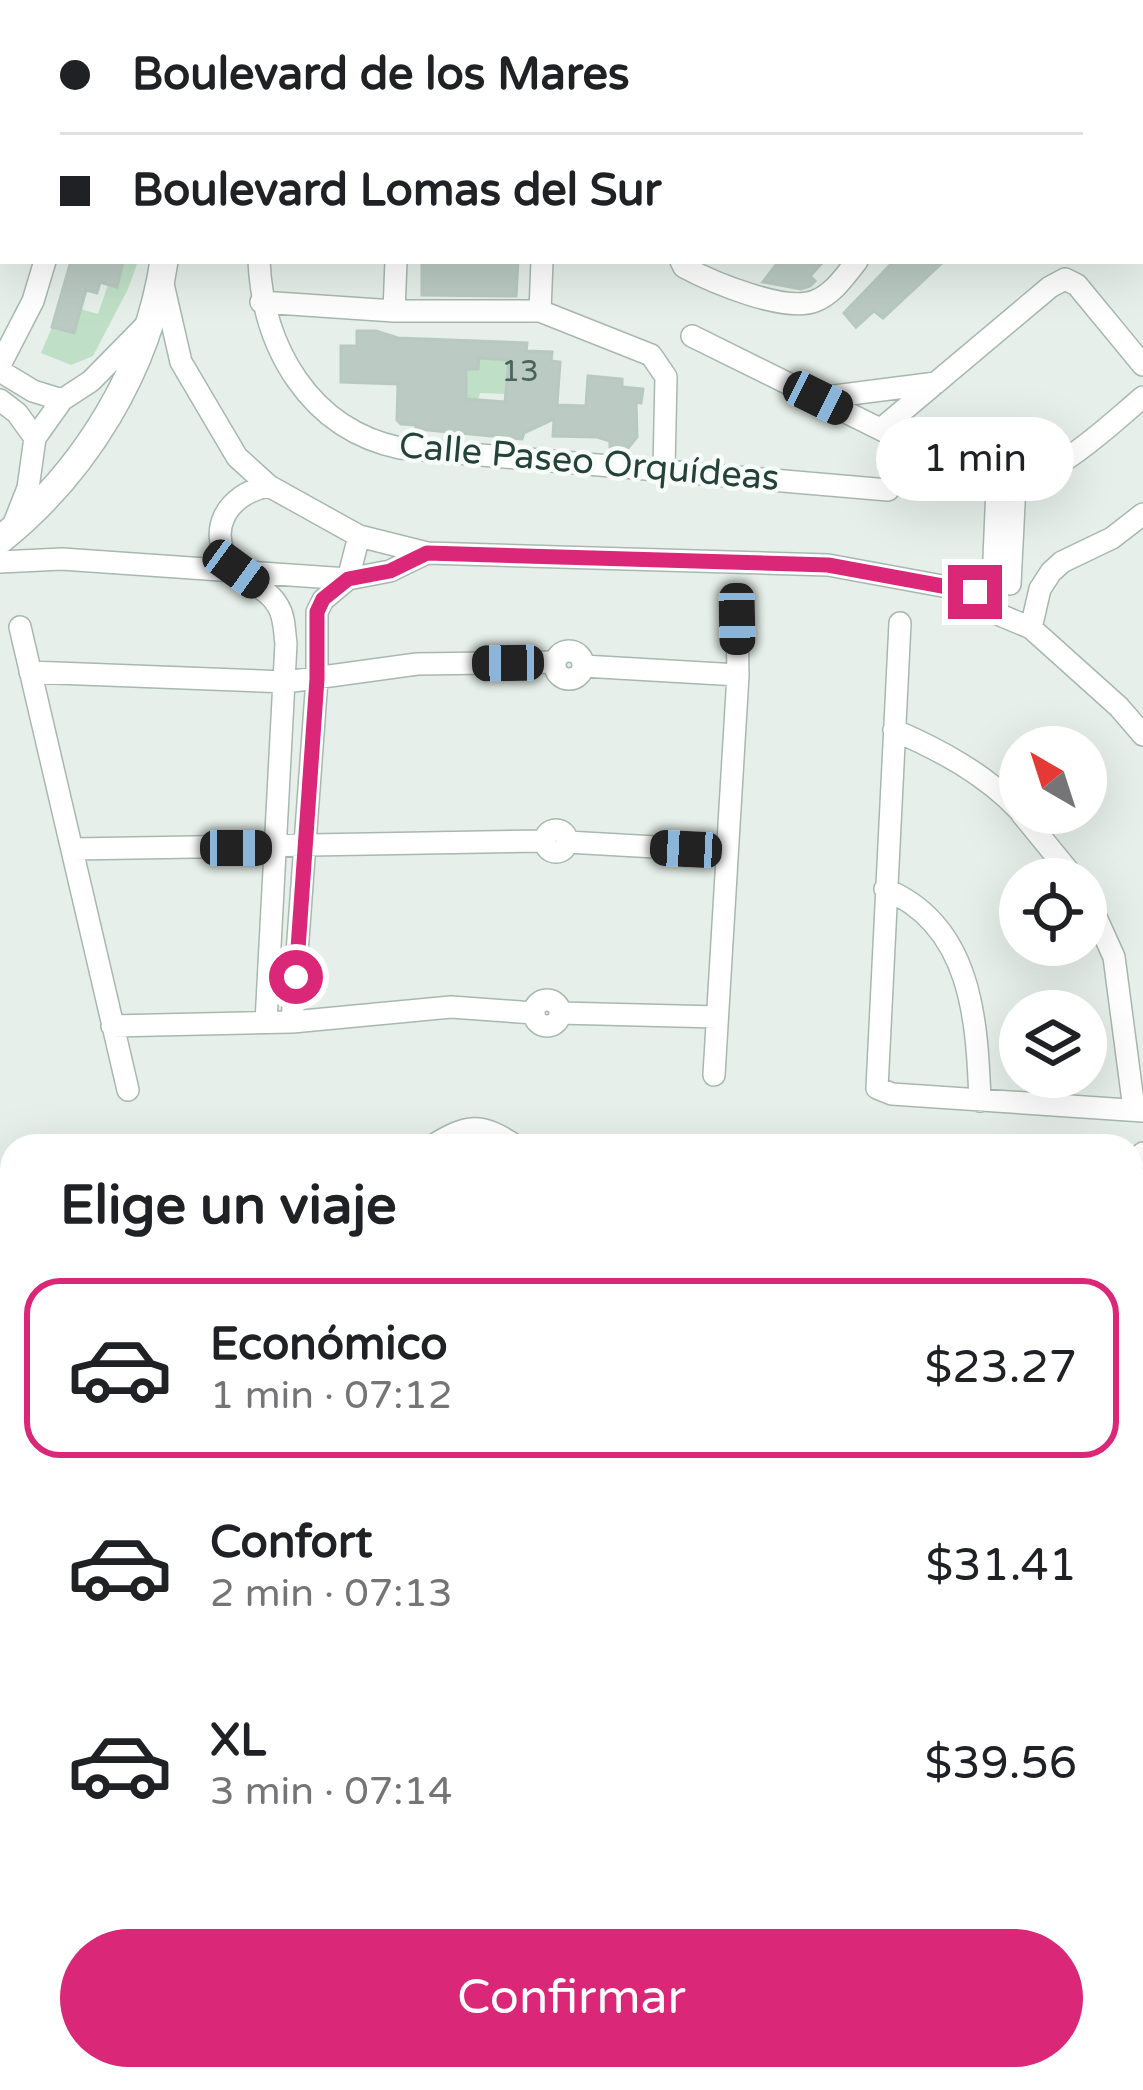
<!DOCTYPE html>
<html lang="es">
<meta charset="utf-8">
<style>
:root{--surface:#fff;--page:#f6f6f6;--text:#202124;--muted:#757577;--line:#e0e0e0;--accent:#db2777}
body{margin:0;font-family:"Varela Round",sans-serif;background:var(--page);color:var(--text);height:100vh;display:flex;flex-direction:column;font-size:45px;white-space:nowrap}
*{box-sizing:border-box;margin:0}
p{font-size:39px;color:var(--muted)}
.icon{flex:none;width:66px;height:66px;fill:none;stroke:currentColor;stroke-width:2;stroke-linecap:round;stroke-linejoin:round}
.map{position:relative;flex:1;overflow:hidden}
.details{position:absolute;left:0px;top:1134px;width:1143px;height:957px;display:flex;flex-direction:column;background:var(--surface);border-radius:36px 36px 0 0;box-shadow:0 12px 48px #0002}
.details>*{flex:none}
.banner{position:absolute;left:0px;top:0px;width:1143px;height:264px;box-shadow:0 12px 48px #0002;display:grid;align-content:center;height:264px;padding:0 60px;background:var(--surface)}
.needle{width:78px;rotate:321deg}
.fabs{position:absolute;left:999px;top:726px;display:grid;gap:24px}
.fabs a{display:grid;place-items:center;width:108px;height:108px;border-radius:50%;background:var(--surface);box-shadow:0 12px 48px #0002;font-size:60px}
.end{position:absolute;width:54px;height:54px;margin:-27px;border:15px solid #db2777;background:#fff;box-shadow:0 0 0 6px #fff}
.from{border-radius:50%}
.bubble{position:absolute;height:84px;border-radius:42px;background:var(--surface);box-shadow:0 12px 48px #0002;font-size:39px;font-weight:600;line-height:84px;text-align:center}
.car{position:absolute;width:36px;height:72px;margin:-36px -18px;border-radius:15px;box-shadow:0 0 9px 3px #0007;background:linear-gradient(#222 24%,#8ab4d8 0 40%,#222 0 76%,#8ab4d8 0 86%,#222 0)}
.banner b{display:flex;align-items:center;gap:42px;height:114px;font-size:45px}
.banner b+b{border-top:3px solid var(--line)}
.banner i{width:30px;height:30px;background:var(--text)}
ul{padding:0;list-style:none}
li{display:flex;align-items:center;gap:36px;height:180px;margin:0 24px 18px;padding:0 36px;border:6px solid transparent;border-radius:36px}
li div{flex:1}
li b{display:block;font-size:45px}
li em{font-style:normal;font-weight:600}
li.selected{border-color:var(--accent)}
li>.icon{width:108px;height:108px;stroke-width:1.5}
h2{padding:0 60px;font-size:54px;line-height:144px}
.primary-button{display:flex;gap:24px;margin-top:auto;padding:24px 60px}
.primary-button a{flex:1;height:138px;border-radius:72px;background:var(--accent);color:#fff;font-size:48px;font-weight:600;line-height:138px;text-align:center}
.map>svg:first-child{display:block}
.green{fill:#bfe0c6}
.water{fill:#8ecdd4}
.building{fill:#bbcac3;stroke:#b8c9c1;stroke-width:3;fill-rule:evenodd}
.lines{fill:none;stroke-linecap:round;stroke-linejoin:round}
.minor-casing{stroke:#a8b8b1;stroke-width:24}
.tertiary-casing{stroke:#a8b8b1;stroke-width:30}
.minor{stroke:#fff;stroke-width:21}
.tertiary{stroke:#fff;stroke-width:27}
.route{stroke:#db2777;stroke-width:15}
.labels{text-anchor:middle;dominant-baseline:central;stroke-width:9;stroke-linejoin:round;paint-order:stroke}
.number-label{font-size:30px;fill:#4a645b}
.street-label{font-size:36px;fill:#244238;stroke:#f7fbf9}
</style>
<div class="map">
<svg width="1143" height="2090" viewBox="0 0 1143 2090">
<rect width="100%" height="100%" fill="#e6efea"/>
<!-- green -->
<path class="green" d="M123 261H138L128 289 93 356 71 365 41 353 52 327 73 333 80 309 98 314 108 285 117 286Z
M479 357 509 360 506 394 480 393 478 400 463 399 466 369H478Z"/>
<!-- water -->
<path class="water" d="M1143 1461V1579C1130 1539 1123 1499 1143 1461Z
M748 2079H847L859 2090H762Z"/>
<!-- building -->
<path class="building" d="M71 261H123L117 287 100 282 97 293 86 290 74 333 52 327Z
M422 261H518L516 296 422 295Z
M779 261H824L810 276 815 281 810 286 801 289 763 282Z
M894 261H944L883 318 874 311 856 327 844 313Z
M357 331H376L398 338 527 343 526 351 552 352 551 361 560 362 557 405 586 406 588 376 622 379V387L643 389 641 403 636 402 637 437 628 448 618 449 610 447V441L597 437 553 436 554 419 524 433 522 439 416 429V425L401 424 397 420 398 384 341 382V346H357ZM479 358 509 360 505 402 466 399V369H478Z"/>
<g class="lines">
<!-- minor casing -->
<g class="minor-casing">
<path id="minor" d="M890 0 893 3
M924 0 927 3
M0 2 3 7
M320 3 323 0
M509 3 512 0
M703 3 706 0
M1140 189 1143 192
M1140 234 1143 237
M259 261C263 347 309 429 400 448L888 490
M681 261 684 267C712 282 785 313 815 301 833 294 845 276 857 261
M163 284 181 362 237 457 269 486 359 536 427 553 828 565 975 592
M261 302 394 311H540L651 355 666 377 664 468
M394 311 396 261
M540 311 542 261
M692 336 997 487C1058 476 1097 436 1143 397
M0 365 33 301 45 261
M0 371 33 391 62 400
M819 398 936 383
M0 400 17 413 35 438
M881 429 1050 287 1065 279 1077 285 1143 365
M13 526 28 488 35 438 62 400 91 381 145 326
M0 562 62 559 348 579 390 571 427 553
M993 582 997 487
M1010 584 1015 484
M975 592 988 610 1031 628 1119 707 1143 735
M900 623 877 1088 892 1094 1143 1111
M20 627 128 1090
M1031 628 1040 589 1051 572 1062 562 1112 538 1143 514
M555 665a14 14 0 1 1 28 0a14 14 0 1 1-28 0Z
M583 666 738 675
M30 672 286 682 417 664 554 662
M894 730C940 750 985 774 1020 811
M1021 813 1075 879
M545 841a11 11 0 1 1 22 0a11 11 0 1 1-22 0Z
M567 842 726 851
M73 849 544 841
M885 889C972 925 977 1020 980 1101
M1086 895 1114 957 1134 1109
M534 1013a13 13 0 1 1 26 0a13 13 0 1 1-26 0Z
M560 1013 717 1017
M266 1022 286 643C284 631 285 617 278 606 269 589 248 583 235 569 203 533 227 493 269 486
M292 1022 317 679V612L323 600 348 579 359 536
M112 1026 292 1022 451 1007 534 1013
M714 1075 738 675 737 619
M432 1146C468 1124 480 1122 516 1146
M1131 1164 1143 1153
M0 1186 12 1187
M227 2079 243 2090
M127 2090 135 2079"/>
</g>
<!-- tertiary casing -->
<g class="tertiary-casing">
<path id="tertiary" d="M127 0 128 3
M204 3 206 0
M0 540C85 472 148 369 164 261"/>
</g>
<!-- minor -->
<use href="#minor" class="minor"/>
<!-- tertiary -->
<use href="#tertiary" class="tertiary"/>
</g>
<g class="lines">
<!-- route -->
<path class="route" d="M296 977 317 679V612L323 599 348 579 390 571 427 553 828 565 975 592"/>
</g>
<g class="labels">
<!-- number labels -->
<g class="number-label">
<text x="520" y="371">13</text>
</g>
<!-- street labels -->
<g class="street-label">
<text transform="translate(589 462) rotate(5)">Calle Paseo Orquídeas</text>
</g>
</g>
</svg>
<div class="fabs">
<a><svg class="needle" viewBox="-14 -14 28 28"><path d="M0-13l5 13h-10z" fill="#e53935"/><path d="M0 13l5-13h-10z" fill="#757577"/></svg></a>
<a><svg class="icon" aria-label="locate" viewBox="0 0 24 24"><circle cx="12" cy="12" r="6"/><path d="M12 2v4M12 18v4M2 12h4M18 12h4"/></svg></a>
<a><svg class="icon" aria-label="layers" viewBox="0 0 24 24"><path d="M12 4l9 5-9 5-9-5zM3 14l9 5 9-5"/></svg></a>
</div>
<i class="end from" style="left:296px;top:977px"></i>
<i class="end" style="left:975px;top:592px"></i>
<div class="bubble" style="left:876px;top:417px;width:198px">1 min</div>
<i class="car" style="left:818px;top:398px;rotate:116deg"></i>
<i class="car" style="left:236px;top:569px;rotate:126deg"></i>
<i class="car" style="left:737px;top:619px;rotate:179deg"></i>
<i class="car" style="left:508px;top:663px;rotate:269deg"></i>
<i class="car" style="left:236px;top:848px;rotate:90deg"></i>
<i class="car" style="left:686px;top:849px;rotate:273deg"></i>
<div class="banner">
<b><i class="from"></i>Boulevard de los Mares</b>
<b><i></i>Boulevard Lomas del Sur</b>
</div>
<section class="details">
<h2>Elige un viaje</h2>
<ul>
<li class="selected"><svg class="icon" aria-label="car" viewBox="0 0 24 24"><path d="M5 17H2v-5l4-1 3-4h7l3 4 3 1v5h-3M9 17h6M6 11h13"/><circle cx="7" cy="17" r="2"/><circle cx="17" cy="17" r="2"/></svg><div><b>Económico</b><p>1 min · 07:12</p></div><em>$23.27</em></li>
<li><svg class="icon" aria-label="car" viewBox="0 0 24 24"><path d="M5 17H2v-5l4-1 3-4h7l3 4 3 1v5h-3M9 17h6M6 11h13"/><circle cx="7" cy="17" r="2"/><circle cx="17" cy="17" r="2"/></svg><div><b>Confort</b><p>2 min · 07:13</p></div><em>$31.41</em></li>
<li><svg class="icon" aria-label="car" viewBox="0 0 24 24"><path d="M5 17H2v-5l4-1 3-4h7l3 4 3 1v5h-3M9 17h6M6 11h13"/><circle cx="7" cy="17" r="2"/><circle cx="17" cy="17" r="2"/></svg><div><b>XL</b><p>3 min · 07:14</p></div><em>$39.56</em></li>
</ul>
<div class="primary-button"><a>Confirmar</a></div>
</section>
</div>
